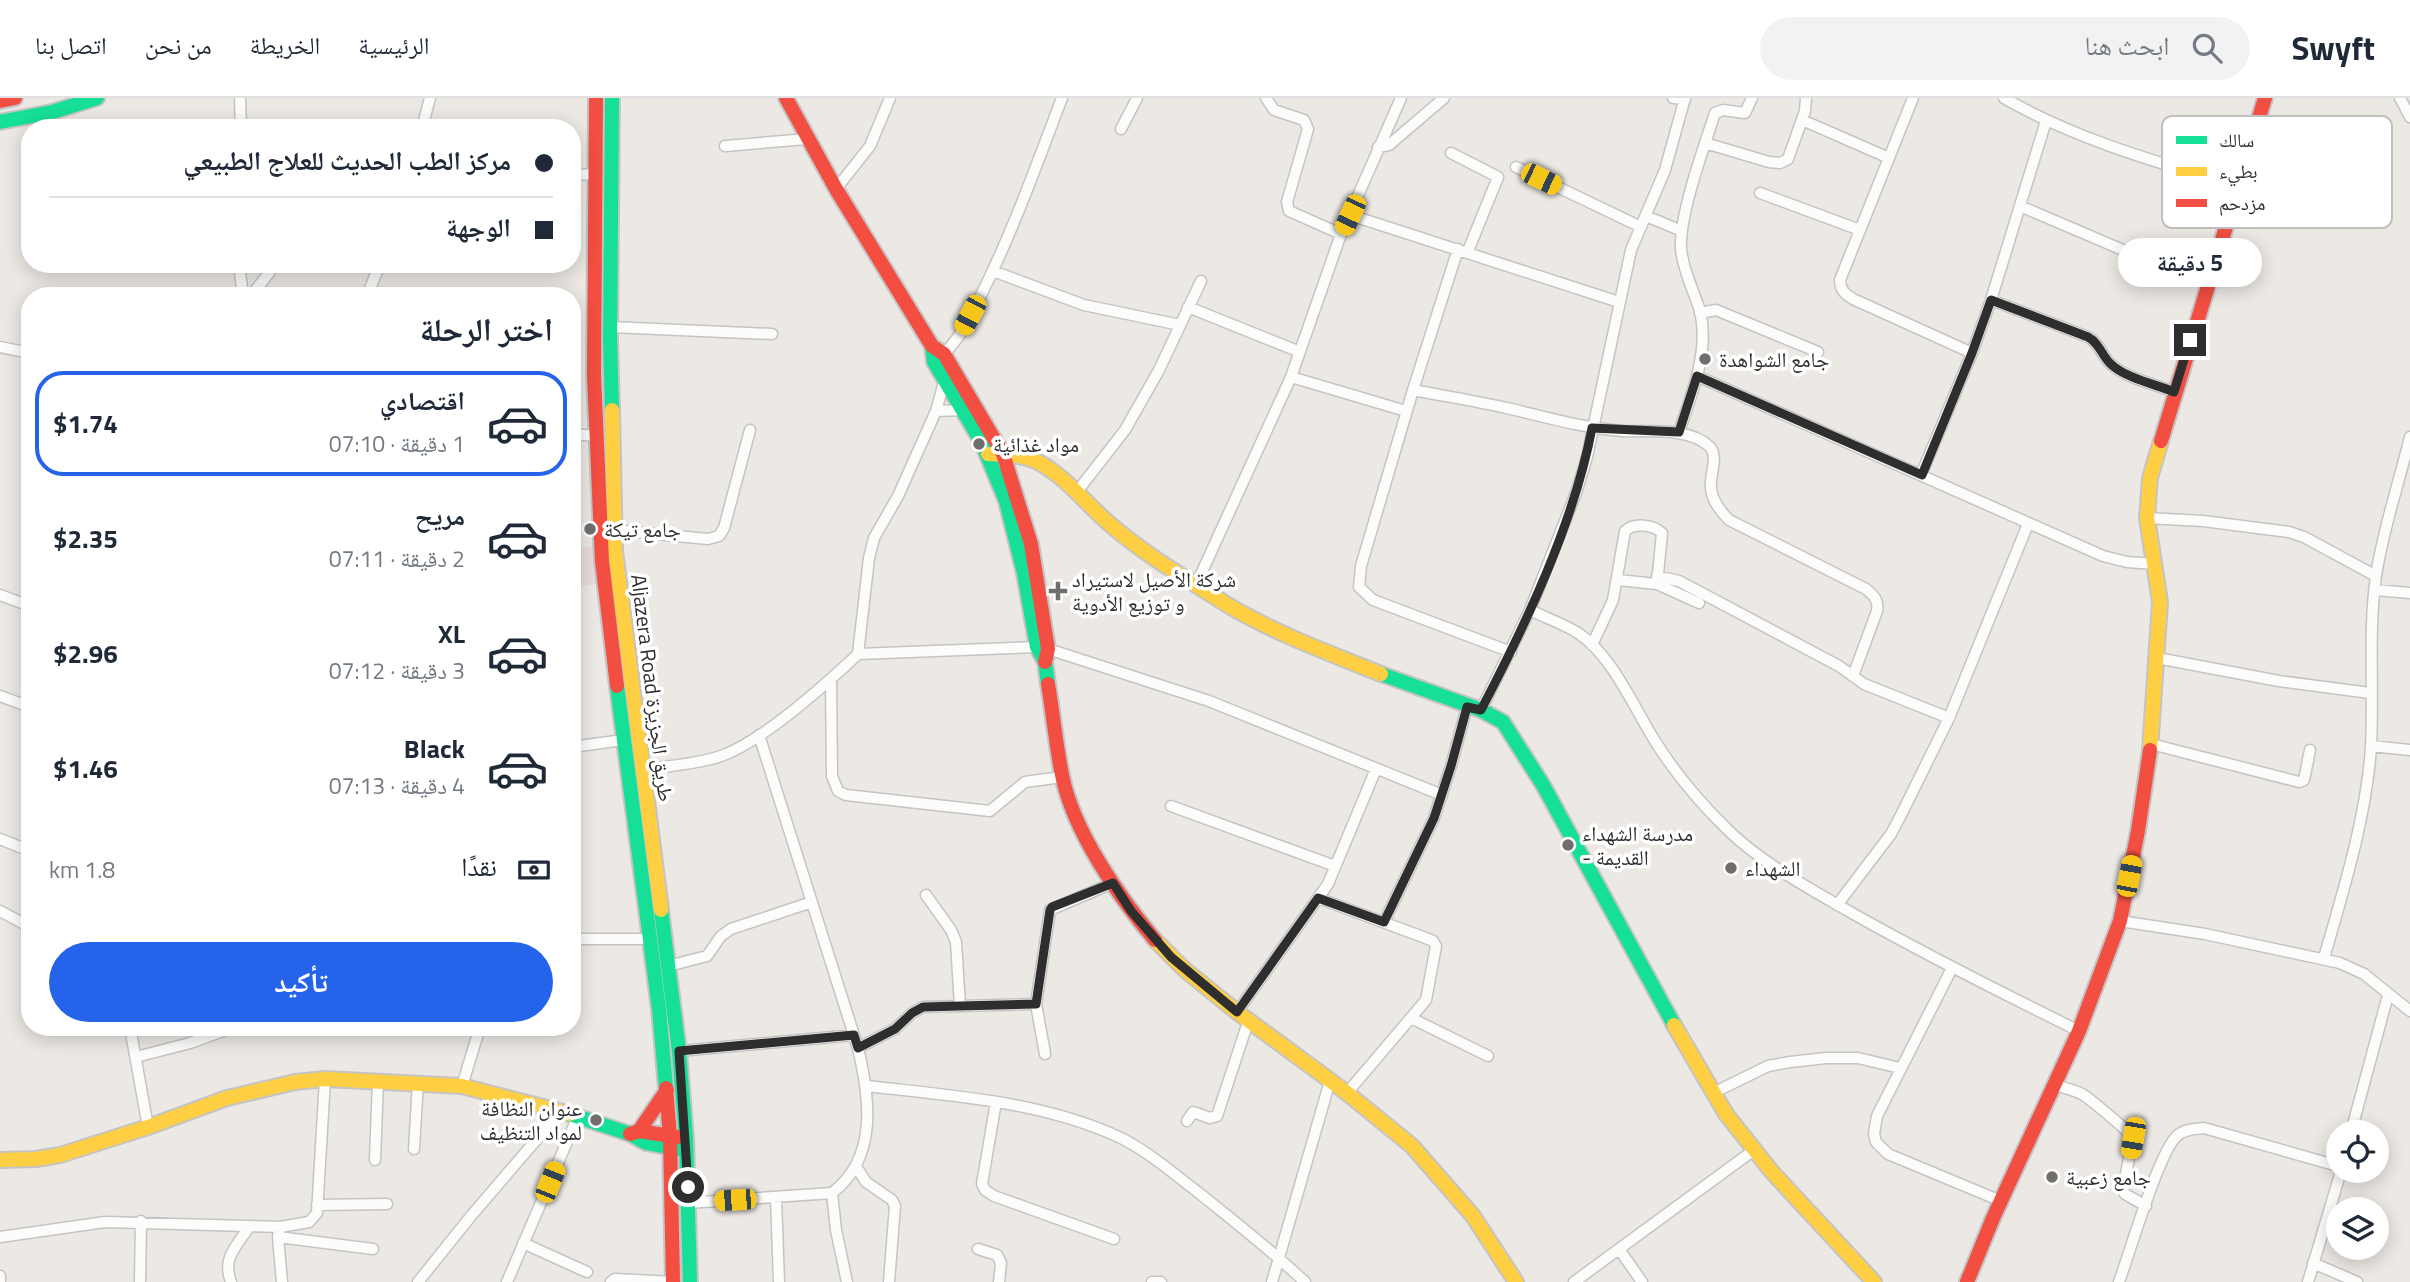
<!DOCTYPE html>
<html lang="ar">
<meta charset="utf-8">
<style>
:root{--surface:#fff;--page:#f2f2f3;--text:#1f2937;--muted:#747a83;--line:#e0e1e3;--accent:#2563eb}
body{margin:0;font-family:"Titillium Web","Noto Naskh Arabic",sans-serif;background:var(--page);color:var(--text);direction:rtl;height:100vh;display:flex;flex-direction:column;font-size:26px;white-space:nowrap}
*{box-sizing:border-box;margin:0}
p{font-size:23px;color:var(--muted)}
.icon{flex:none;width:38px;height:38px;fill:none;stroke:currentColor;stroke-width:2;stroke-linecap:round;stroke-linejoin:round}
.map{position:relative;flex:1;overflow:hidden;direction:ltr}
.sheet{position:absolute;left:21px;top:189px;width:560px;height:749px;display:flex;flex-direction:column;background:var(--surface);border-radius:28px;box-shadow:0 4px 18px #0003;direction:rtl}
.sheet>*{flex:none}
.hud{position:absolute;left:21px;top:21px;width:560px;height:154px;border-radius:28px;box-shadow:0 4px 18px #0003;direction:rtl;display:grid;align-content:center;height:154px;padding:0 28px;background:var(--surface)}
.tools{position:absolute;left:2326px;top:1022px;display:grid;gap:14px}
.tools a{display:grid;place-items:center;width:63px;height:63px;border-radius:50%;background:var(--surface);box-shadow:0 4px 18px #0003;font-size:35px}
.end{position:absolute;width:32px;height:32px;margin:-16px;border:9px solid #2e2e2e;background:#fff;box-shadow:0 0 0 4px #fff}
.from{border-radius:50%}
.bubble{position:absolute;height:49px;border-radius:24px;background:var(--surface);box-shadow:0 4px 18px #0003;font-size:23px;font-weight:700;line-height:49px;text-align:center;direction:rtl}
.car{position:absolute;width:21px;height:42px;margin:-21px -10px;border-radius:9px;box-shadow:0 0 5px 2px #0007;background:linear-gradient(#f5c518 24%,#345 0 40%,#f5c518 0 76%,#345 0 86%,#f5c518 0)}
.hud b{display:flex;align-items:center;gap:24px;height:66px;font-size:26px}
.hud b+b{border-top:2px solid var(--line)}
.hud i{width:18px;height:18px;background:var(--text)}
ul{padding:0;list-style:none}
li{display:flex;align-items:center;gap:21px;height:105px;margin:0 14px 10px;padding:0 14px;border:4px solid transparent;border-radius:28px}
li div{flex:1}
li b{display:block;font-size:26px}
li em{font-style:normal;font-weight:700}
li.selected{border-color:var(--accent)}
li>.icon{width:63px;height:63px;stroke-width:1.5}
h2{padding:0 28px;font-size:32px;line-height:84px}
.pay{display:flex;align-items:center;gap:18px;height:77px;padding:0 28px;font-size:26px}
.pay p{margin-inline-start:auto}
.cta{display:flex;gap:14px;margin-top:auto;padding:14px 28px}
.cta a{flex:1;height:80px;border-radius:42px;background:var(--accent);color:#fff;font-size:28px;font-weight:700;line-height:80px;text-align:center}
header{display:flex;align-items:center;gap:42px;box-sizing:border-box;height:98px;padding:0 35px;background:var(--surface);border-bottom:2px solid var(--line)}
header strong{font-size:33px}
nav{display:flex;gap:38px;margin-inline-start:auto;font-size:24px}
.search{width:490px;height:63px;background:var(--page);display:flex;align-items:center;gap:18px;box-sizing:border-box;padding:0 24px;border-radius:38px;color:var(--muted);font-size:26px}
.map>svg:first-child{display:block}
.medical{fill:#e9dcdb}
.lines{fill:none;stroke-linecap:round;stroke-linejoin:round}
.street-casing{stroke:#c5c4c5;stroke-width:13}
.fast-casing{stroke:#c5c4c5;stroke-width:18}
.slow-casing{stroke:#c5c4c5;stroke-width:18}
.jam-casing{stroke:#c5c4c5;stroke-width:18}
.street{stroke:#fcfcfb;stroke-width:10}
.fast{stroke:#16e098;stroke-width:14}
.slow{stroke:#ffcf43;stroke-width:14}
.jam{stroke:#f24e42;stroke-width:14}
.route{stroke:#2e2e2e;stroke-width:9}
.poi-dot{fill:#706f6e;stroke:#fff;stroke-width:2.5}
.labels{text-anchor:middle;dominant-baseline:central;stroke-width:7;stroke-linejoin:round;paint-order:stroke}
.poi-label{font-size:21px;fill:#2e2e2e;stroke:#fff;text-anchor:start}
.street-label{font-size:21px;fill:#2e2e2e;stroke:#fff}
.key{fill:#fff;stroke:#c0c0c0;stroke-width:2}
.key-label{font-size:19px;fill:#2e2e2e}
</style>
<header>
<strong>Swyft</strong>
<div class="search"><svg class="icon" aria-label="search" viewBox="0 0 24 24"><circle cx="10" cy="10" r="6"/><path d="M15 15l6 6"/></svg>ابحث هنا</div>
<nav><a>الرئيسية</a><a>الخريطة</a><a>من نحن</a><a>اتصل بنا</a></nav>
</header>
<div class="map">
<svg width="2410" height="1184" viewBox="0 0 2410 1184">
<rect width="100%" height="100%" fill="#ece8e4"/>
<!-- medical -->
<path class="medical" d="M598 448 602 485 572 489V451Z"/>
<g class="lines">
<!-- street casing -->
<g class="street-casing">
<path id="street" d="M240 0 241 30
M1266 0 1274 12 1304 22 1308 31 1287 104 1289 113 1341 136
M1673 0 1685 1
M1913 0 1840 182C1840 192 1845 196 1853 201L1972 255
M2004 0C2077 42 2157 64 2237 88
M2400 0 2410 19
M1802 22 1889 60
M422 30 430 0
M1121 31 1137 0
M1705 45 1769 64 1780 65 1788 61 1805 13 1806 0
M725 48 807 41
M1378 49 1389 47 1444 0
M1451 55 1498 79 1468 153
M1516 69 1641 129
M572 77 596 76
M836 91 870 48 890 0
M1760 95 1860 132
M2020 108 2123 152
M1350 117 1619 204
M1646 118 1682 133
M1458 151 1413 292 1361 468 1359 489 1373 502 1511 554
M239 166 243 198
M993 173 1084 207 1180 227
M251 198 276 166
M367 198 380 166
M1991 202 2088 239C2101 246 2102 260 2113 268 2129 281 2155 286 2174 294
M1188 209 1300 254
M1700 215 1716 212 1818 254
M611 229 772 236
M0 249 30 255
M940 259C959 243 968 222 979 201 1012 136 1036 68 1062 0
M1697 278 2103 458 2127 464 2155 466
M1291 279 1406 313
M1413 292C1444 298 1476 303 1507 310 1545 319 1583 330 1623 333 1649 334 1690 329 1710 349 1719 359 1709 378 1711 390 1712 403 1720 413 1729 422L1866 491C1874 498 1879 502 1877 513L1853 578
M936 313 963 312
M1679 334C1691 297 1710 254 1700 213 1694 193 1683 173 1681 151 1679 117 1704 49 1715 15L1723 12 1745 15 1752 0
M572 336 596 338
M1921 377 1972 255 1991 202 2046 23
M1076 395 1125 332 1159 272 1201 183
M2147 420 2203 423 2289 434 2304 439 2376 478
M614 432 708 441 719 438 724 430 750 332
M1657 478 1679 483 1839 568 1864 586 1949 620
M1618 482 1657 486 1699 505
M1196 487 1291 279 1341 136 1401 0
M2375 492 2410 495
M0 497 30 508
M1530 512C1546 520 1564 526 1578 535 1612 557 1634 610 1655 643 1675 675 1702 707 1729 733 1761 764 1805 788 1843 810 1920 854 2000 894 2079 933
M1592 547 1613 502 1625 433C1634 424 1654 427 1662 435L1657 486
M858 556 1037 549 1048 551 1209 603 1442 697
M2157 560 2279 583 2370 595
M831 581 832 678 838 693 846 697 990 713 1025 684 1062 679
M0 598 30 609
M1481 612 1530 512 1576 395 1587 359 1631 152 1665 72 1685 0
M2151 646 2299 684 2304 682 2310 652
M2371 648 2410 652
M572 649 623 642
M642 672C666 668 699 666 721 658 763 643 825 587 858 556L869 460 874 440 898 398 936 313 945 281
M1171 708 1335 768
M0 741 30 753
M926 797 951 832 956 844 960 908
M1318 800 1423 839 1433 843 1436 848 1426 902 1347 995
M1837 807 1891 736 1901 717 1949 620 2028 426
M0 813 30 829
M2120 823 2205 836 2340 865 2364 876 2410 913
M1384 824 1434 720 1451 668 1467 609
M572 841H650
M2324 860C2343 794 2367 717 2371 648 2374 591 2368 534 2376 478 2383 431 2399 385 2410 339
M668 868 707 858 721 838 731 831 812 804
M1952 870 1877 1018 1874 1036 1876 1044 1888 1056 2001 1103
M1036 906 1045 956
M1237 914 1328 786 1376 671
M1411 920 1488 958
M130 929 148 1029
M858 950 895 931 912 915 923 909 1036 906 1050 812 1113 785
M679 953 854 937
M136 959 190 945 234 929
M2056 987C2064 990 2074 992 2082 996 2090 1001 2130 1034 2133 1040L2123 1091 2125 1096 2146 1108
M462 988 480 929
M867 988C952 998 1042 1003 1121 1040 1149 1054 1174 1076 1199 1095 1235 1124 1271 1152 1305 1184
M1713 995 1768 968 1790 964 1826 960H1858L1900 970
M996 1004 982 1086 985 1092 994 1098 1114 1141
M1187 1023 1193 1014 1210 1020 1217 1018 1249 921
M2351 1034 2388 897
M414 1051 418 984
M375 1062 378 983
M857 1070 866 1084 892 1102 895 1108 889 1184
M832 1095 836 1132 847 1184
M776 1100 779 1184
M688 1105 832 1095C878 1060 870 1001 858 950L759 637
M317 1107 387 1106
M0 1139 105 1124 280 1129
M278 1139 373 1151
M523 1145 587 1174
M978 1151 997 1157 1001 1165 999 1184
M1619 1151 1642 1184
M2313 1165 2357 1184
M0 1178V1184
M140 1184 141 1123
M231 1184C222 1160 236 1149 249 1129
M282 1184 278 1139 280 1129 309 1124 317 1115 325 981
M418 1184 471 1118 561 1013
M507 1184 578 1018
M611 1184 615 1181 673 1184
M1152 1184H1161
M1272 1184 1330 983
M1574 1184 1754 1052
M2119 1184C2129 1157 2160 1050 2178 1037 2185 1031 2195 1031 2204 1030L2338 1068
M2308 1184 2341 1073"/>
</g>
<!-- fast casing -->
<g class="fast-casing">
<path id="fast" d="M0 24 52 14 97 0
M932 248 934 264 982 345 1006 403 1024 475 1037 549 1045 564 1048 586
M612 312 610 241 612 0
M1381 576 1481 612 1503 624 1543 687 1674 927
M617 588 659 911 666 990
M661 812 679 953 686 1040 690 1184
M570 1016 630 1036 646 1045 677 1051"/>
</g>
<!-- slow casing -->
<g class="slow-casing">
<path id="slow" d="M612 312 615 453 661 812
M988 356C1006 357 1023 356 1040 365 1067 380 1088 408 1112 428 1147 458 1187 481 1226 506 1274 535 1329 555 1381 576
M2150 652 2160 504 2147 420 2150 380 2161 343
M1155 842 1184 871 1237 914 1347 995 1412 1048 1473 1118 1516 1184
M1674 927 1726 1016 1772 1074 1874 1184
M0 1062 36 1061 60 1057 148 1029 227 1000 295 984 325 981 462 988 570 1016"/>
</g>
<!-- jam casing -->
<g class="jam-casing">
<path id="jam" d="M596 0 594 277 602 463 617 588
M786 0 836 91 932 248 944 256 1003 356 1031 446 1048 551 1045 564
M0 3 15 0
M2161 343 2265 0
M1048 586C1053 616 1056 647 1062 677 1073 733 1119 799 1155 842
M666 990 670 1039 673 1184
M639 1033 667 992
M630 1036 639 1033 677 1039
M1967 1184 1993 1120 2079 933 2120 823 2138 733 2150 652"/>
</g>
<!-- street -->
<use href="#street" class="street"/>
<!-- fast -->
<use href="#fast" class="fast"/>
<!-- slow -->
<use href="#slow" class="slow"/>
<!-- jam -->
<use href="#jam" class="jam"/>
</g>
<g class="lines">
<!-- route -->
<path class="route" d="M688 1089 679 953 854 937 858 950 895 931 912 915 923 909 1036 906 1050 812 1052 809 1113 785 1131 813 1171 859 1237 914 1318 800 1384 824 1434 720 1451 668 1467 609 1481 612C1526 526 1574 425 1592 330L1679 334 1697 278 1922 377 1972 255 1991 202 2088 239C2101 246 2102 260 2113 268 2129 281 2155 286 2174 294L2190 242"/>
</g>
<!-- markers -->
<g class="poi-dot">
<circle cx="1705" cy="261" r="7"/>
<circle cx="979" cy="346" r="7"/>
<circle cx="590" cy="431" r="7"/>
<path d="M1054.5 482.5h7v7h7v7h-7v7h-7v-7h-7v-7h7z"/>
<circle cx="1568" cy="747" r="7"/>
<circle cx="1731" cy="770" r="7"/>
<circle cx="596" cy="1022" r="7"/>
<circle cx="2052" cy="1079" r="7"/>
</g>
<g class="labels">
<!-- poi labels -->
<g class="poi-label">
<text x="1719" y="261">جامع الشواهدة</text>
<text x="993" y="346">مواد غذائية</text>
<text x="604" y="431">جامع تيكة</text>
<text x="1072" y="481">شركة الأصيل لاستيراد<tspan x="1072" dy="24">و توزيع الأدوية</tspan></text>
<text x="1582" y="735">مدرسة الشهداء<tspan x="1582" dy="24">- القديمة</tspan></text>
<text x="1745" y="770">الشهداء</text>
<text x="582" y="1010" text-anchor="end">عنوان النظافة<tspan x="582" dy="24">لمواد التنظيف</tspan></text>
<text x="2066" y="1079">جامع زعبية</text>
</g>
<!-- street labels -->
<g class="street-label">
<text transform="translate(653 590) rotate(83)">Aljazera Road طريق الجزيزة</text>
</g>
</g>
<!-- legend -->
<rect x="2162" y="18" width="230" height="112" rx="10" class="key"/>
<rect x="2176" y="38" width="31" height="8" fill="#16e098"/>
<rect x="2176" y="69" width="31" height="9" fill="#ffcf43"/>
<rect x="2176" y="101" width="31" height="8" fill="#f24e42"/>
<g class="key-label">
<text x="2219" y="49">سالك</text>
<text x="2219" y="80">بطيء</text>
<text x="2219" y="112">مزدحم</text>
</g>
</svg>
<div class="tools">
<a><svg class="icon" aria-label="locate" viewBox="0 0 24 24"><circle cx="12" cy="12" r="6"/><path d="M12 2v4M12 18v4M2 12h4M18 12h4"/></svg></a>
<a><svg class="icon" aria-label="layers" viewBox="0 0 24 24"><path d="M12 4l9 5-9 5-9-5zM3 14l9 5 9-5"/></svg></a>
</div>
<i class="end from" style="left:688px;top:1089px"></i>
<i class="end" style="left:2190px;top:242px"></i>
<div class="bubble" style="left:2118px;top:140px;width:144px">5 دقيقة</div>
<i class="car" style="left:1541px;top:81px;rotate:116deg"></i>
<i class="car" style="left:1350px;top:117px;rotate:205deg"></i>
<i class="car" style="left:970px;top:217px;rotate:208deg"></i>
<i class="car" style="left:2129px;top:778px;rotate:11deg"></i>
<i class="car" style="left:2133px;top:1040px;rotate:190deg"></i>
<i class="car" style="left:550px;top:1084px;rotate:22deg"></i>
<i class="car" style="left:735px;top:1102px;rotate:267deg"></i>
<div class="hud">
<b><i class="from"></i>مركز الطب الحديث للعلاج الطبيعي</b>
<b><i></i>الوجهة</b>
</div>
<section class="sheet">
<h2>اختر الرحلة</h2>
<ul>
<li class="selected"><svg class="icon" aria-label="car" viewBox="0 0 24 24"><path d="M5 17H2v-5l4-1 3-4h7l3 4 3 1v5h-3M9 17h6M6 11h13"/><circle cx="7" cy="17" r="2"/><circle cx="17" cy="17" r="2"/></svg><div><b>اقتصادي</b><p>1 دقيقة · 07:10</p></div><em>$1.74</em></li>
<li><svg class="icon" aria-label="car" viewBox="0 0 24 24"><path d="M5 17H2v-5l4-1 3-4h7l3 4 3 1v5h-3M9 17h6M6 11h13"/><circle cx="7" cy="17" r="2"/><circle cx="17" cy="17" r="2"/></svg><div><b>مريح</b><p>2 دقيقة · 07:11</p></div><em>$2.35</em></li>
<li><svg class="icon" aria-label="car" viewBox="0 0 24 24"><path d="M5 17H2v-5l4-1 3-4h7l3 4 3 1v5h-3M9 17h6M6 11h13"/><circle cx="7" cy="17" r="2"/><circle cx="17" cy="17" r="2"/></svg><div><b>XL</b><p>3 دقيقة · 07:12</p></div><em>$2.96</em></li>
<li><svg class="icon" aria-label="car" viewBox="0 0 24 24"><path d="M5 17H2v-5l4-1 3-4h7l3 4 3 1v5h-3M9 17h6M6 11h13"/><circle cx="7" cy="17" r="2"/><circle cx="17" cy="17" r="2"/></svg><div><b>Black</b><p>4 دقيقة · 07:13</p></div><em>$1.46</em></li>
</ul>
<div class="pay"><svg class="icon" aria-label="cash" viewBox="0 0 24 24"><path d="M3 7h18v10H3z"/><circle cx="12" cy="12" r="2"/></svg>نقدًا<p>1.8 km</p></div>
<div class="cta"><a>تأكيد</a></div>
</section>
</div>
